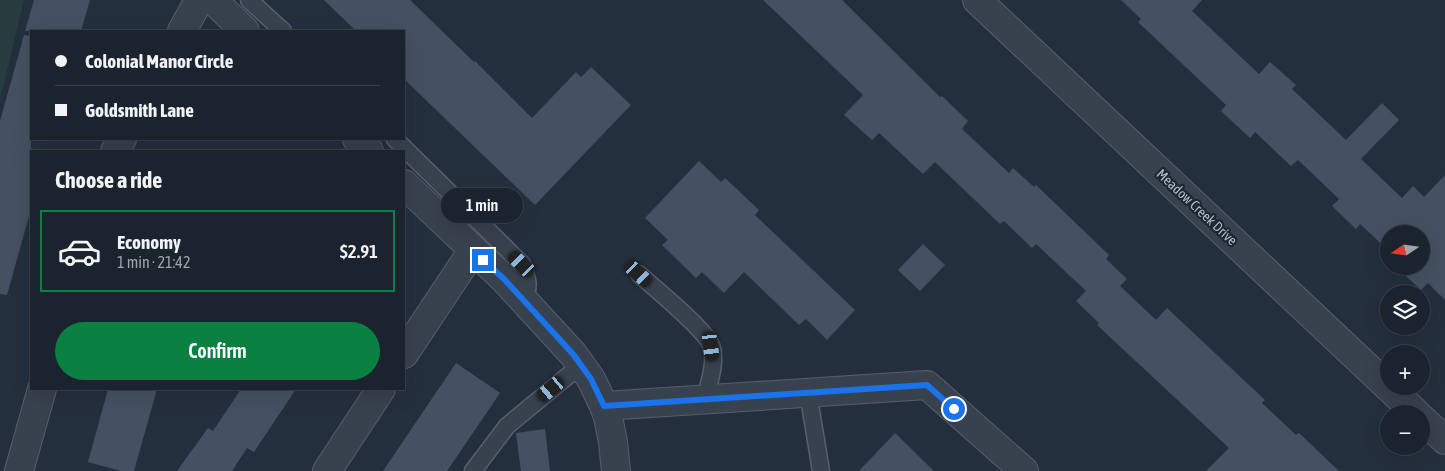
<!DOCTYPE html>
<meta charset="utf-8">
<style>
:root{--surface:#1b232e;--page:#242b36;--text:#f1f3f6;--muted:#a0a4aa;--line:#39404a;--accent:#0b8043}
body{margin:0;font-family:"Asap Condensed",sans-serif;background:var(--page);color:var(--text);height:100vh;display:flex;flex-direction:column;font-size:19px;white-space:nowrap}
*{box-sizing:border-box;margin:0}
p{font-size:16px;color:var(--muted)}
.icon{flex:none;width:28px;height:28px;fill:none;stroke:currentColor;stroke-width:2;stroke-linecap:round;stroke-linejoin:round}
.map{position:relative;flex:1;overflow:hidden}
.sheet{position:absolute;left:30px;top:150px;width:375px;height:240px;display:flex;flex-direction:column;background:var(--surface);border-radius:0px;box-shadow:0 5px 20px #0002,0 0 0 1px var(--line)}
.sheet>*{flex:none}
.guide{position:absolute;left:30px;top:30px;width:375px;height:110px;border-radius:0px;box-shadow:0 5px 20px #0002,0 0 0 1px var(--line);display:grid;align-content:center;height:110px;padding:0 25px;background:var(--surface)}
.needle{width:32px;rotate:257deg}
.buttons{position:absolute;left:1380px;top:225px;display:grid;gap:10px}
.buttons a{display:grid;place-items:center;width:50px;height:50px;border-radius:50%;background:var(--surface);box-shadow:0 5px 20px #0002,0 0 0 1px var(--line);font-size:25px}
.end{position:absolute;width:22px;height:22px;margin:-11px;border:6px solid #1a73e8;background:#fff;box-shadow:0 0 0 2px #fff}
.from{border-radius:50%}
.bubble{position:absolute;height:35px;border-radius:18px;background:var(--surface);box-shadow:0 5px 20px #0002,0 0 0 1px var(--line);font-size:16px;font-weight:600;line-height:35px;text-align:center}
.car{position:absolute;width:15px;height:30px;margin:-15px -8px;border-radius:6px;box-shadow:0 0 4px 1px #0007;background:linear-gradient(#222 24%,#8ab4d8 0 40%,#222 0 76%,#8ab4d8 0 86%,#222 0)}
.guide b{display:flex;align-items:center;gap:18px;height:48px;font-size:19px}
.guide b+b{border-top:1px solid var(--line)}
.guide i{width:12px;height:12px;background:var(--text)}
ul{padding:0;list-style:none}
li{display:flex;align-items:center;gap:15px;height:82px;margin:0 10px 8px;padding:0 15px;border:2px solid var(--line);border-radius:0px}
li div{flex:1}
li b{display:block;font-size:19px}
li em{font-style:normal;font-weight:600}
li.current{border-color:var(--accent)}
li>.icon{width:45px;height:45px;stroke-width:1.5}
h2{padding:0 25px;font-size:22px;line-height:60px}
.cta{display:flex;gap:10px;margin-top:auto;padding:10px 25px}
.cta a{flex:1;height:58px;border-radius:30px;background:var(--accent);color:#fff;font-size:20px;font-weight:600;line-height:58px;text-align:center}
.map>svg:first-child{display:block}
.green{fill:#263c3f}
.building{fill:#455162}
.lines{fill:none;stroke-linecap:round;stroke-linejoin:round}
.service-casing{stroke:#565f6c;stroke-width:19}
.minor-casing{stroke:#565f6c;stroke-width:30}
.tertiary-casing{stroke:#565f6c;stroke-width:30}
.service{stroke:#38414e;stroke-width:16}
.minor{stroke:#38414e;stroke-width:28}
.tertiary{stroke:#38414e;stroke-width:28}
.route{stroke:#1a73e8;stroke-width:6}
.labels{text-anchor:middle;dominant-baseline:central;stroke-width:4.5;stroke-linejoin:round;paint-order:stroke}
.street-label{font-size:14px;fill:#b4bcc9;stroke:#1d2633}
</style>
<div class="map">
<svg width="1445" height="471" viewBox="0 0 1445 471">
<rect width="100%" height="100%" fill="#242f3e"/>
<!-- green -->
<path class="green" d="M0 0H24L0 100Z"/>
<!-- building -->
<path class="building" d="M34 0H90L81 31H25Z
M324 0H410L474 62 475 61 532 118 576 72 581 77 591 67 631 105 535 205 404 79V31H356Z
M763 0H842L940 97 942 96 968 121 962 129 1009 173 1013 168 1034 187 1036 185 1109 255 1106 259 1127 279 1120 286 1156 320 1167 308 1265 400 1262 403 1296 435 1299 433 1339 471H1206L1229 448 1097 325 1099 323 1076 301 1086 291 1036 244 1032 248 1004 221 1000 224 935 162 923 174 879 133 872 140 844 115 863 95Z
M1121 0H1202L1192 11 1259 74 1270 62 1296 85 1292 89 1346 140 1382 103 1399 120 1361 159 1402 198 1413 186 1424 197 1445 175V300L1428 283 1421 290 1399 270 1403 266H1421V234H1389V251L1360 224 1356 229 1332 206 1339 199 1298 160 1291 166 1255 132 1250 138 1221 111 1226 105 1138 22 1141 19Z
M24 35 31 36V209L7 295 0 294V121Z
M699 161 721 182 725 178 759 210 755 215 855 310 827 340 806 319 799 325 744 272 724 293 702 272 696 278 662 245 668 240 645 218Z
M923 244 945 265 920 291 898 270Z
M456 363 500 393 447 471H383Z
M108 389H157L134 471H121L88 462Z
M241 389H296L254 452 247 448 232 471H177L208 428 213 431Z
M545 429 550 471H521L516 433Z
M895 433 934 471H859Z"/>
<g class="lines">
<!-- service casing -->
<g class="service-casing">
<path id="service" d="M249 0 283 31
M395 139 522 264C527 277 531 287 523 300
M639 274C655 289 703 327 711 345 717 361 709 383 705 399
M808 392 821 471
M473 471 507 426 581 365"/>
</g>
<!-- minor casing -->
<g class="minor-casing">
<path id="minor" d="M977 0 1417 414
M182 31 199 0
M115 151 122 139
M404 354 473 250
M604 406 927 385 1024 471
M1421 418 1445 440
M19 471 42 389
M327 471 381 389"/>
</g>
<!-- tertiary casing -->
<g class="tertiary-casing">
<path id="tertiary" d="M213 0 245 31
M357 139 369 151
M404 184 504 279 573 354 591 379 604 406 608 417 613 442 616 471"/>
</g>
<!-- service -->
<use href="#service" class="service"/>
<!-- minor -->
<use href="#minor" class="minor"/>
<!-- tertiary -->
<use href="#tertiary" class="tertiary"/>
</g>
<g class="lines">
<!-- route -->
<path class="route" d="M483 260 504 279 573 354 591 379 604 406 927 385 954 409"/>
</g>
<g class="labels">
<!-- street labels -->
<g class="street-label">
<text transform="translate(1197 207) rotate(43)">Meadow Creek Drive</text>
</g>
</g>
</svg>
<div class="buttons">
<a><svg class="needle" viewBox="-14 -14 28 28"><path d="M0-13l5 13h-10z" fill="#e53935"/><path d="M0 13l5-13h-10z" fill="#a0a4aa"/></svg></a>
<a><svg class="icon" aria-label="layers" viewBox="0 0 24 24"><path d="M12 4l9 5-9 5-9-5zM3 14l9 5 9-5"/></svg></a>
<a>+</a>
<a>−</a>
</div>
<i class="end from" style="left:954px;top:409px"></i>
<i class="end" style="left:483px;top:260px"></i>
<div class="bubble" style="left:441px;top:188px;width:82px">1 min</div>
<i class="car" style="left:522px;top:264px;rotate:314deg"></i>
<i class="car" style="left:639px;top:274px;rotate:133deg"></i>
<i class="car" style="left:711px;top:346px;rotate:173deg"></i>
<i class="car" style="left:551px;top:389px;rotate:230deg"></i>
<div class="guide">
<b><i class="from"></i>Colonial Manor Circle</b>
<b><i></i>Goldsmith Lane</b>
</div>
<section class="sheet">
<h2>Choose a ride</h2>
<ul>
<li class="current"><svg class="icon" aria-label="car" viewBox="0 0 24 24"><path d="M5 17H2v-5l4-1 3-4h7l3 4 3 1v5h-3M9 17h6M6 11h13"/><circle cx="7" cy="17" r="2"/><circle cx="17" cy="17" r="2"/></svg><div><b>Economy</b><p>1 min · 21:42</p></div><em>$2.91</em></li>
</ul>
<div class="cta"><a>Confirm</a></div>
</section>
</div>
